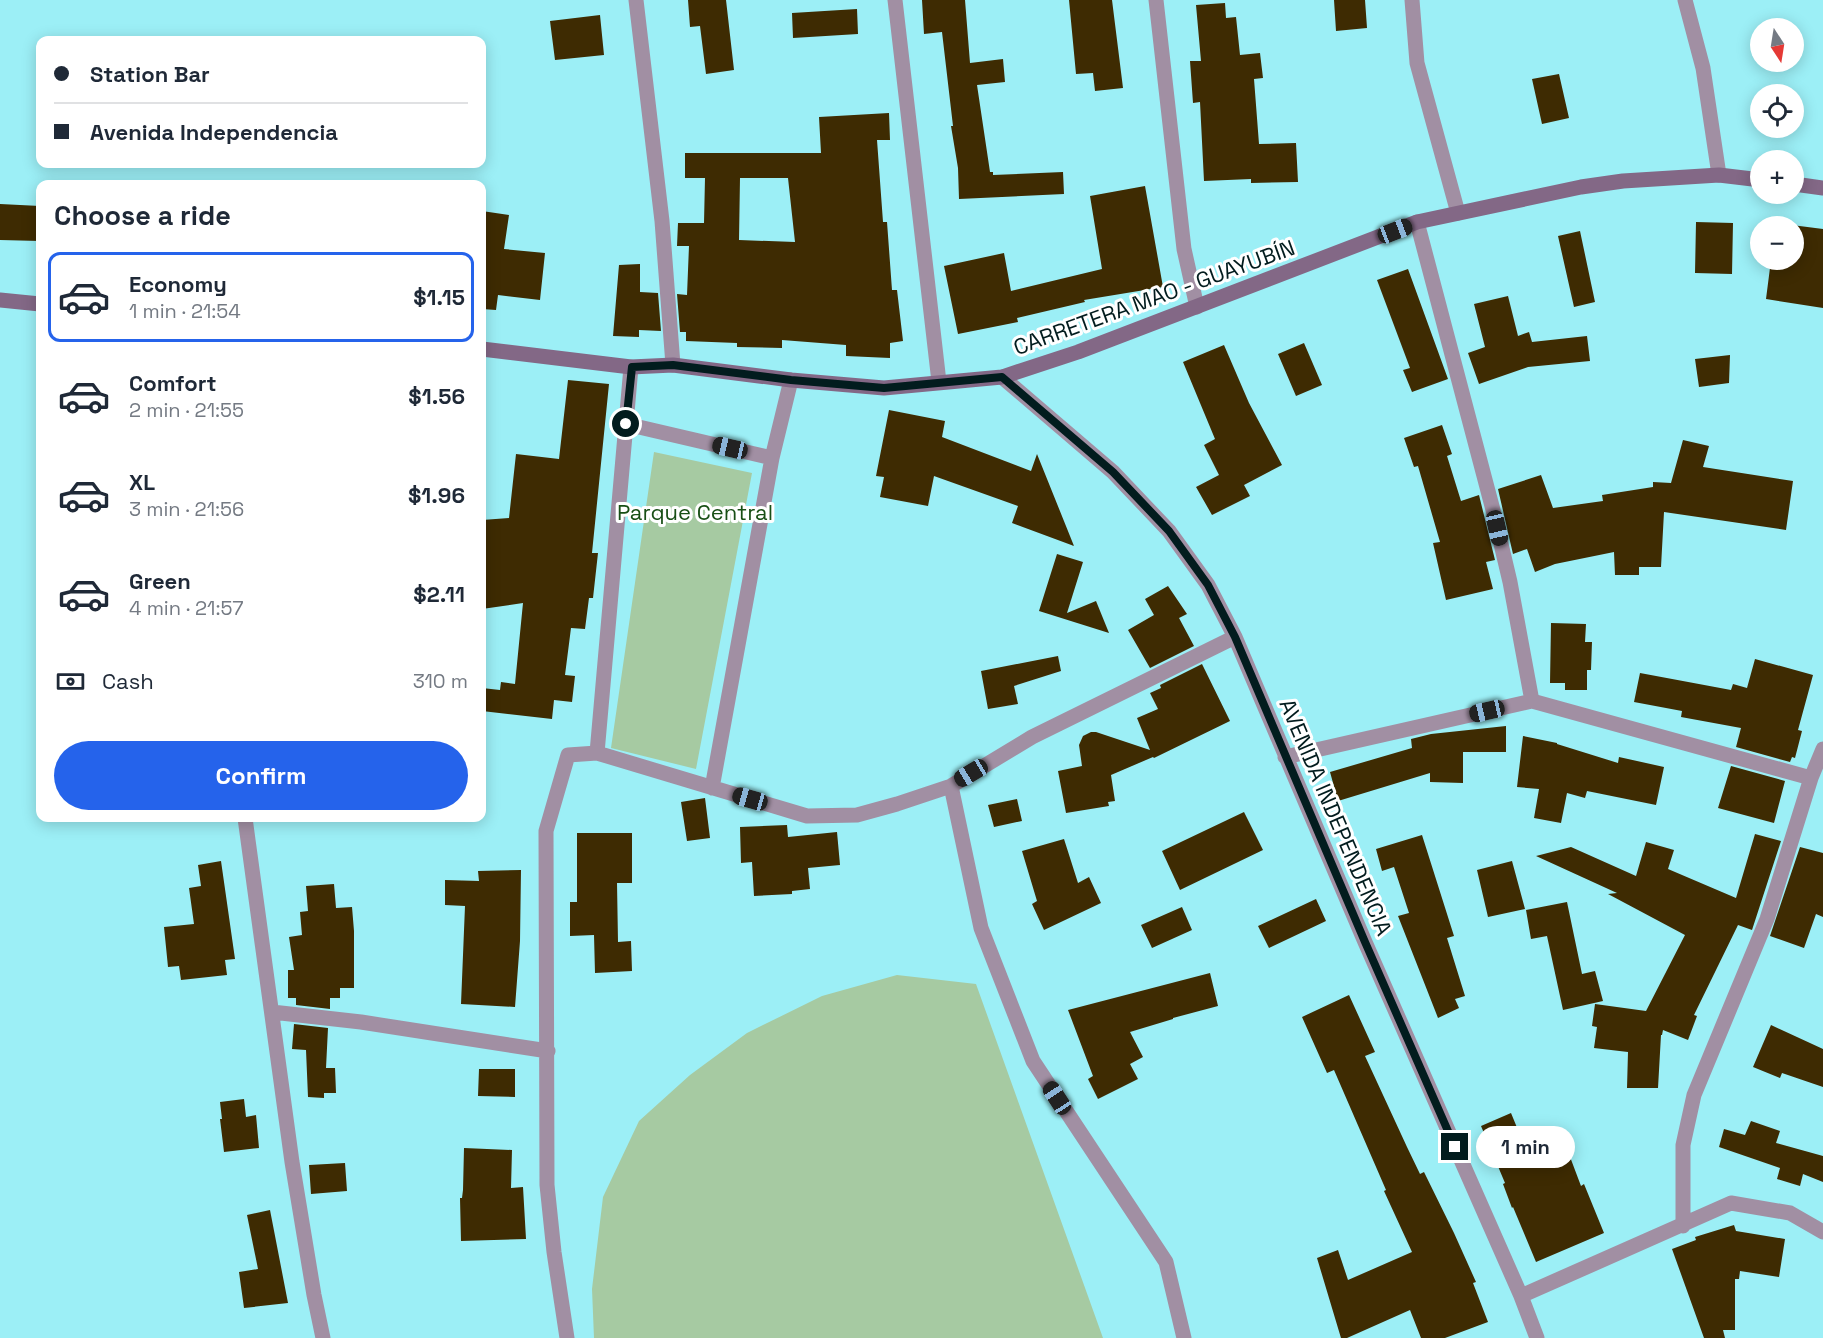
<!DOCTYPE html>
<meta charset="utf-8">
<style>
:root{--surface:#fff;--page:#f2f2f3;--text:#1f2937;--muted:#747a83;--line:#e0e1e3;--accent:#2563eb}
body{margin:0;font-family:"Space Grotesk",sans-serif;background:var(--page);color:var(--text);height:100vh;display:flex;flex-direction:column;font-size:22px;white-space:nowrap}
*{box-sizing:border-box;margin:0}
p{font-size:20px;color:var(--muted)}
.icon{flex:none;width:33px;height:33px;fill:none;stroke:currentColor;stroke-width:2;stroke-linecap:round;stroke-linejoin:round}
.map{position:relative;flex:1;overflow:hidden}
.details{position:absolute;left:36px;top:180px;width:450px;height:642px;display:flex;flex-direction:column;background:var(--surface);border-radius:12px;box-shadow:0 3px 15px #0003}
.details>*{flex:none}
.guide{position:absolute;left:36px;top:36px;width:450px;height:132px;border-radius:12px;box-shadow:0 3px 15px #0003;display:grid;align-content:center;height:132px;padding:0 18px;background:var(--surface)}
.needle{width:39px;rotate:168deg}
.buttons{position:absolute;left:1750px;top:18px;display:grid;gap:12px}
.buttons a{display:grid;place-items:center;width:54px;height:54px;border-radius:50%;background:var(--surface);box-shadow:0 3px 15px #0003;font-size:30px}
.end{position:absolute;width:27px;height:27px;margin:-14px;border:8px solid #021c1e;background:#fff;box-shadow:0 0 0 3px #fff}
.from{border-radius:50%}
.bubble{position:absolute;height:42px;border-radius:21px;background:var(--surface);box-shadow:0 3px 15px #0003;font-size:20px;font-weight:800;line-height:42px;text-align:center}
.car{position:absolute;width:18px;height:36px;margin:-18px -9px;border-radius:8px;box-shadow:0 0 4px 2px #0007;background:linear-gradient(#222 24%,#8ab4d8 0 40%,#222 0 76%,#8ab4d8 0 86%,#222 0)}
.guide b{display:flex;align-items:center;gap:21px;height:57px;font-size:22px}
.guide b+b{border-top:2px solid var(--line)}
.guide i{width:15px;height:15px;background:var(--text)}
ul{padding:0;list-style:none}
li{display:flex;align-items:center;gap:18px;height:90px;margin:0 12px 9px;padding:0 6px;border:3px solid transparent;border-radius:12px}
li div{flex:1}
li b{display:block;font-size:22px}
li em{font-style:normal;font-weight:800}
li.active{border-color:var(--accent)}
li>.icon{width:54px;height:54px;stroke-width:1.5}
h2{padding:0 18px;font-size:27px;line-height:72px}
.pay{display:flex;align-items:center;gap:15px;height:66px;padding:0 18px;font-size:22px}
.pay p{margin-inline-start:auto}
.button{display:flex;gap:12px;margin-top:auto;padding:12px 18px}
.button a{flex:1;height:69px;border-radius:36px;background:var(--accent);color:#fff;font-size:24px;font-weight:800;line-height:69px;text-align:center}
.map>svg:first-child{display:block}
.green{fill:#a6caa2}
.building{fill:#3e2b02;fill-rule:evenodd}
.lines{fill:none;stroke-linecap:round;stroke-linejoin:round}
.street{stroke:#a18fa3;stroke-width:15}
.secondary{stroke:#836886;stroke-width:15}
.route{stroke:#021c1e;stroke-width:8}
.labels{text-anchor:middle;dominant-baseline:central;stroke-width:6;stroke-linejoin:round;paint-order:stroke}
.street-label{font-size:22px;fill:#021c1e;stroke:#fff}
.park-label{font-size:22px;fill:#184f15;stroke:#fff}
</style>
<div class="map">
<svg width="1823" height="1338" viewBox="0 0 1823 1338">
<rect width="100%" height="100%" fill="#9ceff6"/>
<!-- green -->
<path class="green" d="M654 452 752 473 696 769 611 748Z
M897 975 976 984 1103 1338H594L592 1289 603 1197 639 1121 690 1075 747 1033 822 996Z"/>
<!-- building -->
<path class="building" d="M688 0H726L734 70 706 74 700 26 690 27Z
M922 0H965L970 63 1003 59 1005 82 977 85 990 172H993V175L1063 172 1064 194 959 199 958 168 951 126H953L942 32 924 34Z
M1069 0H1112L1123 88 1095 91 1093 73 1076 74Z
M1334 0H1365L1367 28 1336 31Z
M1225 3 1226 18 1236 17 1240 55 1260 53 1263 78 1254 79 1259 144 1296 143 1298 182 1251 183V179L1204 181 1200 102 1193 103 1190 61H1201L1196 5Z
M857 9 858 34 793 38 792 13Z
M600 15 604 55 555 60 550 21Z
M1559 74 1569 118 1542 124 1532 79Z
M889 113 890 140H877L883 222H887L892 290H897L903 341 890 343V358L846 356V345L782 340V348L737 347V343L686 341V332H680L677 294 687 295 689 246H677L678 223H704L705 178H685V153H821L819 117ZM740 178H788L795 242 739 240Z
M1145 186 1163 287 1084 300 1085 302 1017 318 1018 322 958 334 944 266 1004 253 1011 291 1102 269 1090 196Z
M0 204 40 206V241L0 240Z
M482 211 509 215 504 249 545 253 540 300 498 295 496 310 482 309Z
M1696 222 1733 223 1732 274 1695 273Z
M1776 223 1823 229V308L1766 299 1771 260H1794V226H1775Z
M1580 231 1595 302 1574 307 1558 236Z
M640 264V292L658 293 661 331 639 330V337L613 336 619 265Z
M1408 269 1448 379 1412 392 1403 370 1410 368 1377 280Z
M1508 296 1518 336 1529 332 1532 342 1587 336 1590 361 1528 367 1479 384 1468 353 1485 347 1474 304Z
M1304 343 1322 385 1296 396 1278 354Z
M1224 345 1249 403 1282 465 1244 485 1250 496 1212 515 1196 487 1219 475 1204 445 1215 439 1183 362Z
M1730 355 1729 383 1699 387 1695 359Z
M568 380 609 384 592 553H598L593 598H589L585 629 571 628 565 675 575 676 572 702 554 700 552 719 482 711V688L500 690 501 682 515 684 523 603 482 609V520L509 518 516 454 559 459Z
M889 410 945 421 942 437 1031 471 1037 454 1074 546 1012 523 1018 506 934 476 928 506 880 497 884 477 876 476Z
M1442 425 1452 454 1447 456 1461 501 1479 495 1495 560 1486 562 1493 589 1446 600 1433 543 1440 542 1418 466 1414 467 1404 438Z
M1683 440 1709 446 1703 467 1793 481 1786 530 1664 512 1661 567H1639V575H1615L1614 552 1555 564 1535 572 1527 549 1513 554 1498 489 1541 475 1553 508 1603 501 1602 495 1653 487V482L1671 483Z
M1057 554 1083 562 1067 613 1096 601 1109 633 1039 611Z
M1168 586 1187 614 1179 618 1194 646 1150 668 1128 630 1154 615 1145 599Z
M1551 623 1586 624 1585 642H1592L1591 670H1587V690H1565V683H1550Z
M1058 656 1061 671 1014 686 1018 704 988 709 981 671Z
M1755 659 1813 675 1798 730 1802 731 1795 758 1792 757 1790 762 1736 747 1741 728 1681 717 1682 711 1634 702 1640 673 1731 690 1733 684 1747 688Z
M1202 664 1230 721 1154 758 1153 757 1111 775 1115 801 1108 802 1109 806 1066 813 1058 771 1082 766 1079 745 1083 736 1091 732H1096L1150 750 1137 718 1158 709 1150 693 1161 688 1160 685Z
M1506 726V752H1463V783L1430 782V773L1338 801 1330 772 1412 748 1411 739 1431 734Z
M1523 736 1557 743V744L1618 763 1619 757 1664 767 1656 805 1587 791 1585 798 1567 793 1561 823 1534 818 1539 789 1517 787Z
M1731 766 1785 781 1774 823 1718 808Z
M705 798 710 838 687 841 681 802Z
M1017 799 1022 821 994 827 988 805Z
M1244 812 1263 850 1180 890 1162 851Z
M787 825 788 837 837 832 840 865 808 868 810 889 792 891V894L754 896 752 862 741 863 740 827Z
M577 833H632V883H617L618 942 631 941 632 971 595 973 594 935 570 936V902H577Z
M1755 834 1781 841 1752 930 1738 925 1694 1015 1697 1016 1688 1040 1663 1030 1662 1035H1661L1658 1088H1627L1628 1052 1594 1048 1597 1027 1592 1026 1595 1004 1646 1011 1685 935 1608 894 1617 893 1536 856 1571 847 1636 876 1646 842 1674 850 1668 869 1736 898Z
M1422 835 1454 936 1447 938 1465 996 1455 999 1459 1008 1438 1018 1398 916 1409 913 1394 867 1382 871 1376 849Z
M1064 839 1078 883 1089 877 1101 903 1044 930 1032 904 1037 901 1022 851Z
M1800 847 1823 853V917L1816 914 1804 948 1770 936Z
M221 861 235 959 225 960 227 975 181 980 179 966 168 967 164 927 194 924 189 888 201 886 198 865Z
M1512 861 1525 909 1488 917 1477 870Z
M521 870 520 941 515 1007 461 1004 465 906 445 905V880L479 881 478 871Z
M334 884 336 908 352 907 354 931V988H340V998H330V1009L296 1005V998H288V970H294L289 937 302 935 300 912 308 911 306 886Z
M1316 899 1326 921 1269 948 1258 926Z
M1567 902 1582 974 1595 971 1603 1001 1563 1010 1547 936 1531 939 1526 910Z
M1182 907 1192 930 1152 948 1141 925Z
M1210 973 1218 1006 1173 1018V1019L1130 1032 1143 1057 1130 1064 1138 1079 1098 1099 1088 1079 1093 1076 1068 1010Z
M1349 995 1375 1052 1365 1056 1407 1147 1420 1174 1424 1172 1454 1233 1476 1282 1473 1283 1488 1322 1445 1338H1421L1410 1310 1347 1338H1341L1317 1258 1338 1250 1348 1280 1412 1252 1384 1191 1386 1190 1334 1070 1327 1073 1302 1017Z
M294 1024 328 1028 326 1068H335L336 1093H324V1098L308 1097 306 1050 292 1049Z
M1771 1025 1823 1049V1087L1782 1073 1780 1078 1753 1067Z
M479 1069H515V1097L478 1096Z
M244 1099 246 1117 256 1115 259 1148 224 1152 220 1119H222L220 1102Z
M1511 1113 1525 1147 1561 1133 1581 1186 1584 1184 1604 1233 1536 1262 1513 1207 1512 1208 1503 1184 1505 1183 1481 1126Z
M1751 1121 1780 1131 1776 1143 1823 1156V1182L1803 1174 1800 1186 1777 1179 1780 1168 1719 1147 1724 1129 1745 1135Z
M464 1148 512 1150 511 1188 523 1187 526 1239 461 1241 460 1198H462L463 1190Z
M345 1163 347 1191 311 1194 309 1165Z
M270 1210 288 1303 244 1308 239 1272 258 1269 247 1215Z
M1734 1225 1736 1231 1785 1239 1779 1277 1740 1271 1739 1279H1735V1330H1723L1725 1338H1704L1672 1249 1696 1240 1695 1237Z"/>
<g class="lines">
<!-- street -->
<path class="street" d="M636 0 662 221 673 365
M895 0 939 382
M1156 0 1184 249 1197 307
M1412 0 1417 63 1458 213
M1685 0 1703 68 1719 175
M1417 222 1493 510 1510 582 1532 701
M1002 377 1113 472 1169 531 1208 585 1235 637 1365 942 1521 1296 1537 1338
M626 424 772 458
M597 753 631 367
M1285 757 1532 701 1811 778
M951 786 981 928 1033 1061 1166 1262 1184 1338
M712 788 772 458 791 380
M245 818 292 1162 314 1295 323 1338
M272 1012 361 1022 548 1051
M1683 1226V1145L1694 1095 1767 919 1811 778 1823 749
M1521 1296 1731 1203 1790 1213 1823 1232
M567 1338 554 1252 547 1185 546 831 568 755 597 753 807 816 857 815 897 804 951 786 1032 737 1235 637"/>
<!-- secondary -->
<path class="secondary" d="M1794 184 1823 188
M0 300 40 304
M482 349 631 367 673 365 791 380 884 388 1002 377 1078 352 1417 222 1581 187 1623 181 1719 175 1761 180"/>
</g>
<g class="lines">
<!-- route -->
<path class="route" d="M626 424 632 367 673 365 791 380 884 388 1002 377 1113 472 1169 531 1208 585 1235 637 1365 942 1455 1147"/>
</g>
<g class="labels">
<!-- street labels -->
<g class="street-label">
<text transform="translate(1154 297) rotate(-20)">CARRETERA MAO - GUAYUBÍN</text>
<text transform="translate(1336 817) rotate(67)">AVENIDA INDEPENDENCIA</text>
</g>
<!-- park labels -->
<g class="park-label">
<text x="695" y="512">Parque Central</text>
</g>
</g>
</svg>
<div class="buttons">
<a><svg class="needle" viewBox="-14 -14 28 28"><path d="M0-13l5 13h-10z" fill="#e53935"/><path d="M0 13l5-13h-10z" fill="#747a83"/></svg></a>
<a><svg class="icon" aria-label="locate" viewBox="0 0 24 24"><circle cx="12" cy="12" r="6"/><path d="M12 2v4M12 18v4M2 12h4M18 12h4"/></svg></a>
<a>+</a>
<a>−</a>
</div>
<i class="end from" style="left:626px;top:424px"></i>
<i class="end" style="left:1455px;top:1147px"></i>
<div class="bubble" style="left:1476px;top:1126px;width:99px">1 min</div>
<i class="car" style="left:1395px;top:231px;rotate:69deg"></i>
<i class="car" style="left:730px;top:448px;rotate:283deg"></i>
<i class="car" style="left:1497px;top:528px;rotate:167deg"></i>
<i class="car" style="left:1487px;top:711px;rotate:257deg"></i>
<i class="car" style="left:971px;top:773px;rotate:239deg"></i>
<i class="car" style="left:750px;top:799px;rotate:286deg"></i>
<i class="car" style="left:1057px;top:1098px;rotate:327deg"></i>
<div class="guide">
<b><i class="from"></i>Station Bar</b>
<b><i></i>Avenida Independencia</b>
</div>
<section class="details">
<h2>Choose a ride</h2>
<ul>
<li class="active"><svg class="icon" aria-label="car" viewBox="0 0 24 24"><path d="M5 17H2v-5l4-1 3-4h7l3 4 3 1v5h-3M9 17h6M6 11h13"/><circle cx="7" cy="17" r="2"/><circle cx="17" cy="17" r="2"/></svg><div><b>Economy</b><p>1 min · 21:54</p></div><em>$1.15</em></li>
<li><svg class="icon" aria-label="car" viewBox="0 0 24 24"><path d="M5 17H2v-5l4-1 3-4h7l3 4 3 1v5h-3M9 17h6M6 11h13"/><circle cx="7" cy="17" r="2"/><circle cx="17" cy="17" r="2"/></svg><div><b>Comfort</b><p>2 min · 21:55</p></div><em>$1.56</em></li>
<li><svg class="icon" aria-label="car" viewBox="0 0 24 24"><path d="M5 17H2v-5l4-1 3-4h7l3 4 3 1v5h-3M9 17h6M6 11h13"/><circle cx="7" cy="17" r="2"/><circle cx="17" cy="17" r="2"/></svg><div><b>XL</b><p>3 min · 21:56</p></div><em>$1.96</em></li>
<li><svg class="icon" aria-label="car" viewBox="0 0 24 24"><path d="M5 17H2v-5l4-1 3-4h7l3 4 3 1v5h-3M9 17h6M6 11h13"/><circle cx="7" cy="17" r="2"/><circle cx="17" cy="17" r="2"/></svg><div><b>Green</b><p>4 min · 21:57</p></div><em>$2.11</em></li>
</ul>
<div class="pay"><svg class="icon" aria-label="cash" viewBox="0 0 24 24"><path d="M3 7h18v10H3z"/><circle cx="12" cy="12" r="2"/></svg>Cash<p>310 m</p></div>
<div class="button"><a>Confirm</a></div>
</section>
</div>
